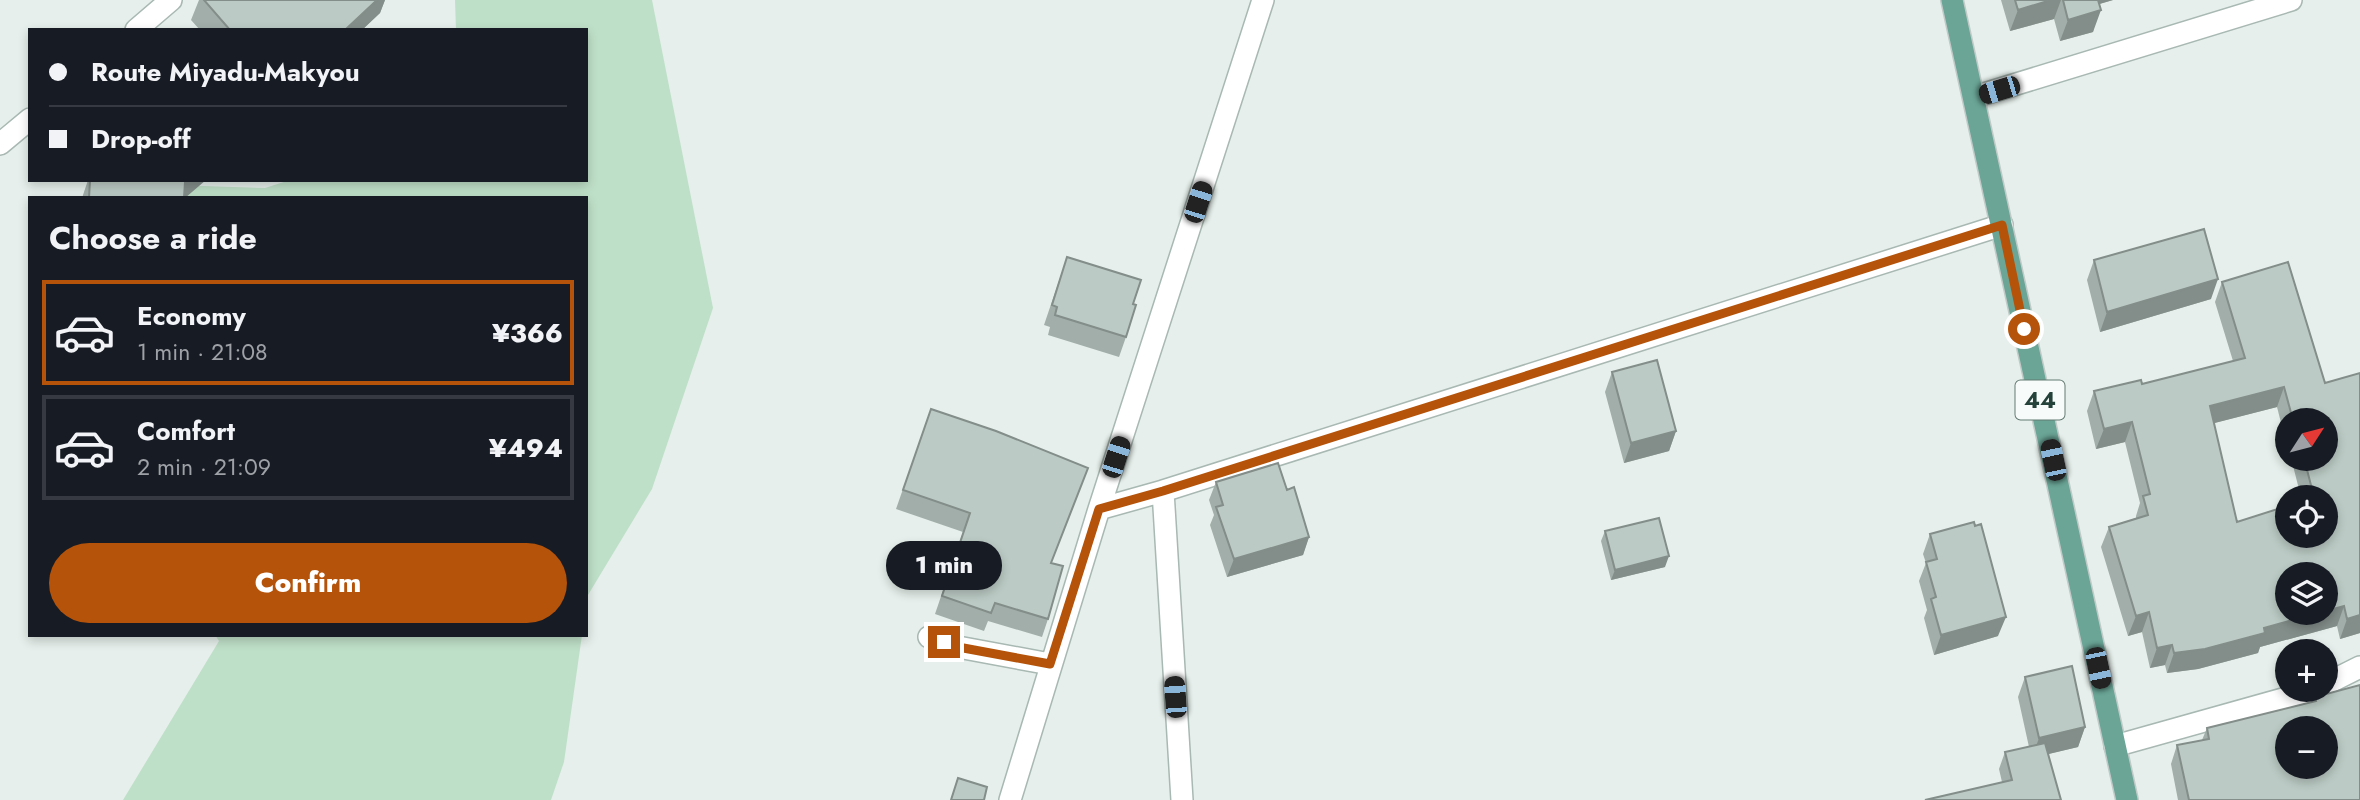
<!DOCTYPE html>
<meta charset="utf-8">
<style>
:root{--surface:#171b24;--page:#242831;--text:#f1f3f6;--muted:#9ea1a6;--line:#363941;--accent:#b45309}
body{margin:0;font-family:Jost,sans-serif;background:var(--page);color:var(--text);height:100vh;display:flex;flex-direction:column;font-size:26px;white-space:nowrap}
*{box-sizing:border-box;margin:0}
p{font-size:23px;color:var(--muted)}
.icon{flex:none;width:38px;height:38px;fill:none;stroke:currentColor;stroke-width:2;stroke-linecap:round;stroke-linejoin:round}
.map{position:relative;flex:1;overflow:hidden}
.panel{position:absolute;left:28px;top:196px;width:560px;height:441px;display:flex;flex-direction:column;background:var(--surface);border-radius:0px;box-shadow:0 4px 10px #0003}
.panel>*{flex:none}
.banner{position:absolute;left:28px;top:28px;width:560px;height:154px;border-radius:0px;box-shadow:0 4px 10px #0003;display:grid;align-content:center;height:154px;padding:0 21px;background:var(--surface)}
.needle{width:46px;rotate:54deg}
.tools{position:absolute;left:2275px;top:408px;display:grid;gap:14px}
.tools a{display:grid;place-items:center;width:63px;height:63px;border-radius:50%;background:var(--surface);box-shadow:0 4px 10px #0003;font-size:35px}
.end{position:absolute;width:32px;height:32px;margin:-16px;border:9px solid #b45309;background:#fff;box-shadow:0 0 0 4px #fff}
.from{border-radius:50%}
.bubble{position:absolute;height:49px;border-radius:24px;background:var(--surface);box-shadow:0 4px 10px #0003;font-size:23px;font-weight:800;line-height:49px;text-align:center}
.car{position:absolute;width:21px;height:42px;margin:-21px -10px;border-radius:9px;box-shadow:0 0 5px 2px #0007;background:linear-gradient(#222 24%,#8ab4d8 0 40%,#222 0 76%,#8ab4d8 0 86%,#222 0)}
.banner b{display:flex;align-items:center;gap:24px;height:66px;font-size:26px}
.banner b+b{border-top:2px solid var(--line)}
.banner i{width:18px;height:18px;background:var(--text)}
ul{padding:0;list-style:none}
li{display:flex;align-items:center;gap:21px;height:105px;margin:0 14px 10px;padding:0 7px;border:4px solid var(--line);border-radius:0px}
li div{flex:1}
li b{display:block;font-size:26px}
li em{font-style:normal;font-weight:800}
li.active{border-color:var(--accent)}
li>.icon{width:63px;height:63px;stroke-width:1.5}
h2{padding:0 21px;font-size:32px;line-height:84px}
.cta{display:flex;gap:14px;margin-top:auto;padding:14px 21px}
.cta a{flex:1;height:80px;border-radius:42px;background:var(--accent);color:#fff;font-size:28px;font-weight:800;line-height:80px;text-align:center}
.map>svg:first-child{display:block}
.green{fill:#bfe0c8}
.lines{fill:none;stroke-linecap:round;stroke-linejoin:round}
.minor-casing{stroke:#a8b8b2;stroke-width:24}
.major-casing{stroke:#c2cac8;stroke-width:24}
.minor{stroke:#fff;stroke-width:21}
.major{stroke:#6aa596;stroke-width:21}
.wall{fill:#a1aea9;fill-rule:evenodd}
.shaded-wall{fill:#838d89}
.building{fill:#bbcac4;stroke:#838d89;stroke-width:2;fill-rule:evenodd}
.route{stroke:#b45309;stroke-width:9}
.labels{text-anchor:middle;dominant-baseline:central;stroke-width:5;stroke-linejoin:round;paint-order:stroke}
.shield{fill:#f7fbf9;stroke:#637a73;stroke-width:2}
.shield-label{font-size:23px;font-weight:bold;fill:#24423a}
</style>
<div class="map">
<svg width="2360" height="800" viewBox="0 0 2360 800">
<rect width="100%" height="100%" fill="#e6efeb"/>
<!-- green -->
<path class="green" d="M455 0H652L713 308 652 489 588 595 586 608V198H171L173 185 265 188 290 180H586V30H456Z
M215 635H582L564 762 551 800H123L219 641Z"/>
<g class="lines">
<!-- minor casing -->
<g class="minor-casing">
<path id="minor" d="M136 30 171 0
M1974 97 2291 0
M0 144 30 119
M1099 509 1163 491
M929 637 958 647 1050 664
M2326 684 2360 667
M2115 746 2315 690
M1010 800 1099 509 1263 0
M1182 800 1163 491 2002 225"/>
</g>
<!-- major casing -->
<g class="major-casing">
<path id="major" d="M1952 0 2127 800"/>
</g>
<!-- minor -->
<use href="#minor" class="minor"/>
<!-- major -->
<use href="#major" class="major"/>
</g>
<!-- wall -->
<path class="wall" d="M199 0H385L380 13 362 30H200L191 20Z
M2001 0H2113L2099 4 2093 32 2060 41 2054 19 2010 31Z
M88 180H90L185 198H82Z
M1067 257 1133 304 1126 337 1119 357 1048 335 1050 327 1044 325Z
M2094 260 2211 299 2100 332 2087 280Z
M2288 262 2325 383 2360 373V633L2340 639 2337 626 2260 647 2258 653 2198 669 2167 673 2165 665 2150 668 2142 632 2128 636 2101 547 2109 527 2136 518V516L2140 503 2125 442 2096 449 2087 411 2094 391 2141 380 2142 384 2233 361 2215 302 2222 282ZM2277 407 2287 446V420H2326V458H2291L2301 497H2326V536H2287V506L2237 522 2214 423ZM2287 574H2326V612H2287Z
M1612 372 1676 431 1669 451 1624 463 1605 392Z
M931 409 1051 563 1048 619 1042 637 988 621 984 631 935 614 963 532 896 509Z
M1216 482 1287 490 1309 537 1303 555 1227 577 1210 525 1214 515 1209 500Z
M1605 531 1665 567 1611 580 1601 541Z
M1930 534 1998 636 1934 655 1924 618 1927 610 1919 581 1926 563 1923 554Z
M2025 677 2085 727 2078 747 2048 754 2061 800 2002 782 1999 769 2005 752 2029 747 2018 697Z
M2315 697 2360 800H2178L2171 764 2177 745 2202 740 2207 728 2313 702Z"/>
<!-- shaded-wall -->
<path class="shaded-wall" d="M375 0H385L380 13 362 30H345Z
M2051 0H2061L2054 19 2010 31 2018 10Z
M2089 0H2113L2086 8Z
M2101 10 2093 32 2060 41 2068 20Z
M187 180H206L185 198H179L185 182Z
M2218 279 2211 299 2100 332 2107 312Z
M2284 387 2277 407 2203 426 2210 406Z
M2132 422 2125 442 2096 449 2104 429Z
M1676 431 1669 451 1624 463 1631 443Z
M1309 537 1303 555 1227 577 1234 559Z
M1669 556 1665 567 1611 580 1615 570Z
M2344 606 2337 626 2260 647 2258 653 2198 669 2167 673 2174 653 2321 612H2326V611Z
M2149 612 2142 632 2128 636 2136 616Z
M2360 615V633L2340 639 2347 619Z
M2006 617 1998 636 1934 655 1941 635Z
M2172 645 2165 665 2150 668 2157 648Z
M2085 727 2078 747 2032 758 2039 738Z"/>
<!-- building -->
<path class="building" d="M204 0H377L345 30H230Z
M2015 0H2051L2018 10Z
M2063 0H2098L2101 10 2068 20Z
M90 180H187L185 182 184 198H89Z
M2204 229 2218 279 2107 312 2094 260Z
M1067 257 1141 280 1133 304 1136 305 1126 337 1055 315 1057 307 1052 305Z
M2288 262 2325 383 2360 373V615L2347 619 2344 606 2326 611V574H2287V612H2321L2264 628 2265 633 2205 649 2174 653 2172 645 2157 648 2149 612 2136 616 2109 527 2148 515 2143 496 2150 494 2132 422 2104 429 2094 391 2141 380 2142 384 2245 358 2222 282ZM2284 387 2293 420H2326V458H2304L2314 497H2326V536H2287V506L2237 522 2210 406Z
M1657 360 1676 431 1631 443 1612 372Z
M931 409 996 431 1088 468 1051 563 1063 566 1048 619 995 603 991 613 942 596 970 513 903 490Z
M1278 463 1287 490 1294 487 1309 537 1234 559 1216 507 1223 505 1216 482Z
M1659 518 1669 556 1615 570 1605 531Z
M1974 522 1975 526 1981 524 2006 617 1941 635 1931 599 1936 597 1926 562 1937 559 1930 534Z
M2072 666 2085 727 2039 738 2025 677Z
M2360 685V800H2189L2177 745 2209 739 2207 728 2316 701 2315 697ZM2287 728H2326V766H2287Z
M2045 743 2061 800H1925L2012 780 2005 752Z
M958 778 987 787 984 800H951Z"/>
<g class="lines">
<!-- route -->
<path class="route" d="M944 642 958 647 1050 664 1099 509 1163 491 2002 225 2024 329"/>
</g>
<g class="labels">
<!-- shield labels -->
<rect class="shield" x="2015.5" y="380.5" width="49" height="39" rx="5"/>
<g class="shield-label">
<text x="2040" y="400">44</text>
</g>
</g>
</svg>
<div class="tools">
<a><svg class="needle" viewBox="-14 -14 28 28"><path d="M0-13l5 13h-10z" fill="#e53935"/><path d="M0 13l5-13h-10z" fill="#9ea1a6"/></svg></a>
<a><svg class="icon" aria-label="locate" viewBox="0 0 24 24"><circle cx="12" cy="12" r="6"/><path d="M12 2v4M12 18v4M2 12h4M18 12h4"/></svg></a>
<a><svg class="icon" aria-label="layers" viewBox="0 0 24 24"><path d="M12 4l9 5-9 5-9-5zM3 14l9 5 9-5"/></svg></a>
<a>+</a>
<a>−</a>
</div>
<i class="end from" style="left:2024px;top:329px"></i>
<i class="end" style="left:944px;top:642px"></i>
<div class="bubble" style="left:886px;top:541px;width:116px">1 min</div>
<i class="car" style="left:1999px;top:90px;rotate:253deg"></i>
<i class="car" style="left:1198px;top:202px;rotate:18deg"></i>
<i class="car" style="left:1116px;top:457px;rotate:18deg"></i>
<i class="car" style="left:2053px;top:460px;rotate:348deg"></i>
<i class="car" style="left:2098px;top:668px;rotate:168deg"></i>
<i class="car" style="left:1175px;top:697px;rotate:356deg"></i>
<div class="banner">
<b><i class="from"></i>Route Miyadu-Makyou</b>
<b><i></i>Drop-off</b>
</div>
<section class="panel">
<h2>Choose a ride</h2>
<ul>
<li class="active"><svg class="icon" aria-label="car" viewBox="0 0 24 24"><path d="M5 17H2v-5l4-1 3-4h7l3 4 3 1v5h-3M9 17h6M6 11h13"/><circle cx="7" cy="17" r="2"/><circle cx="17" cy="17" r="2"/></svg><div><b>Economy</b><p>1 min · 21:08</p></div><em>¥366</em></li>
<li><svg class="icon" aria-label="car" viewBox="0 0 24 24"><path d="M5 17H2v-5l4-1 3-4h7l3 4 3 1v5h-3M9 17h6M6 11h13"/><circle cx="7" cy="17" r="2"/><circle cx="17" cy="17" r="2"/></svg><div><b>Comfort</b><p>2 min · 21:09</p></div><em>¥494</em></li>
</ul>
<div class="cta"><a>Confirm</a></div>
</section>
</div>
